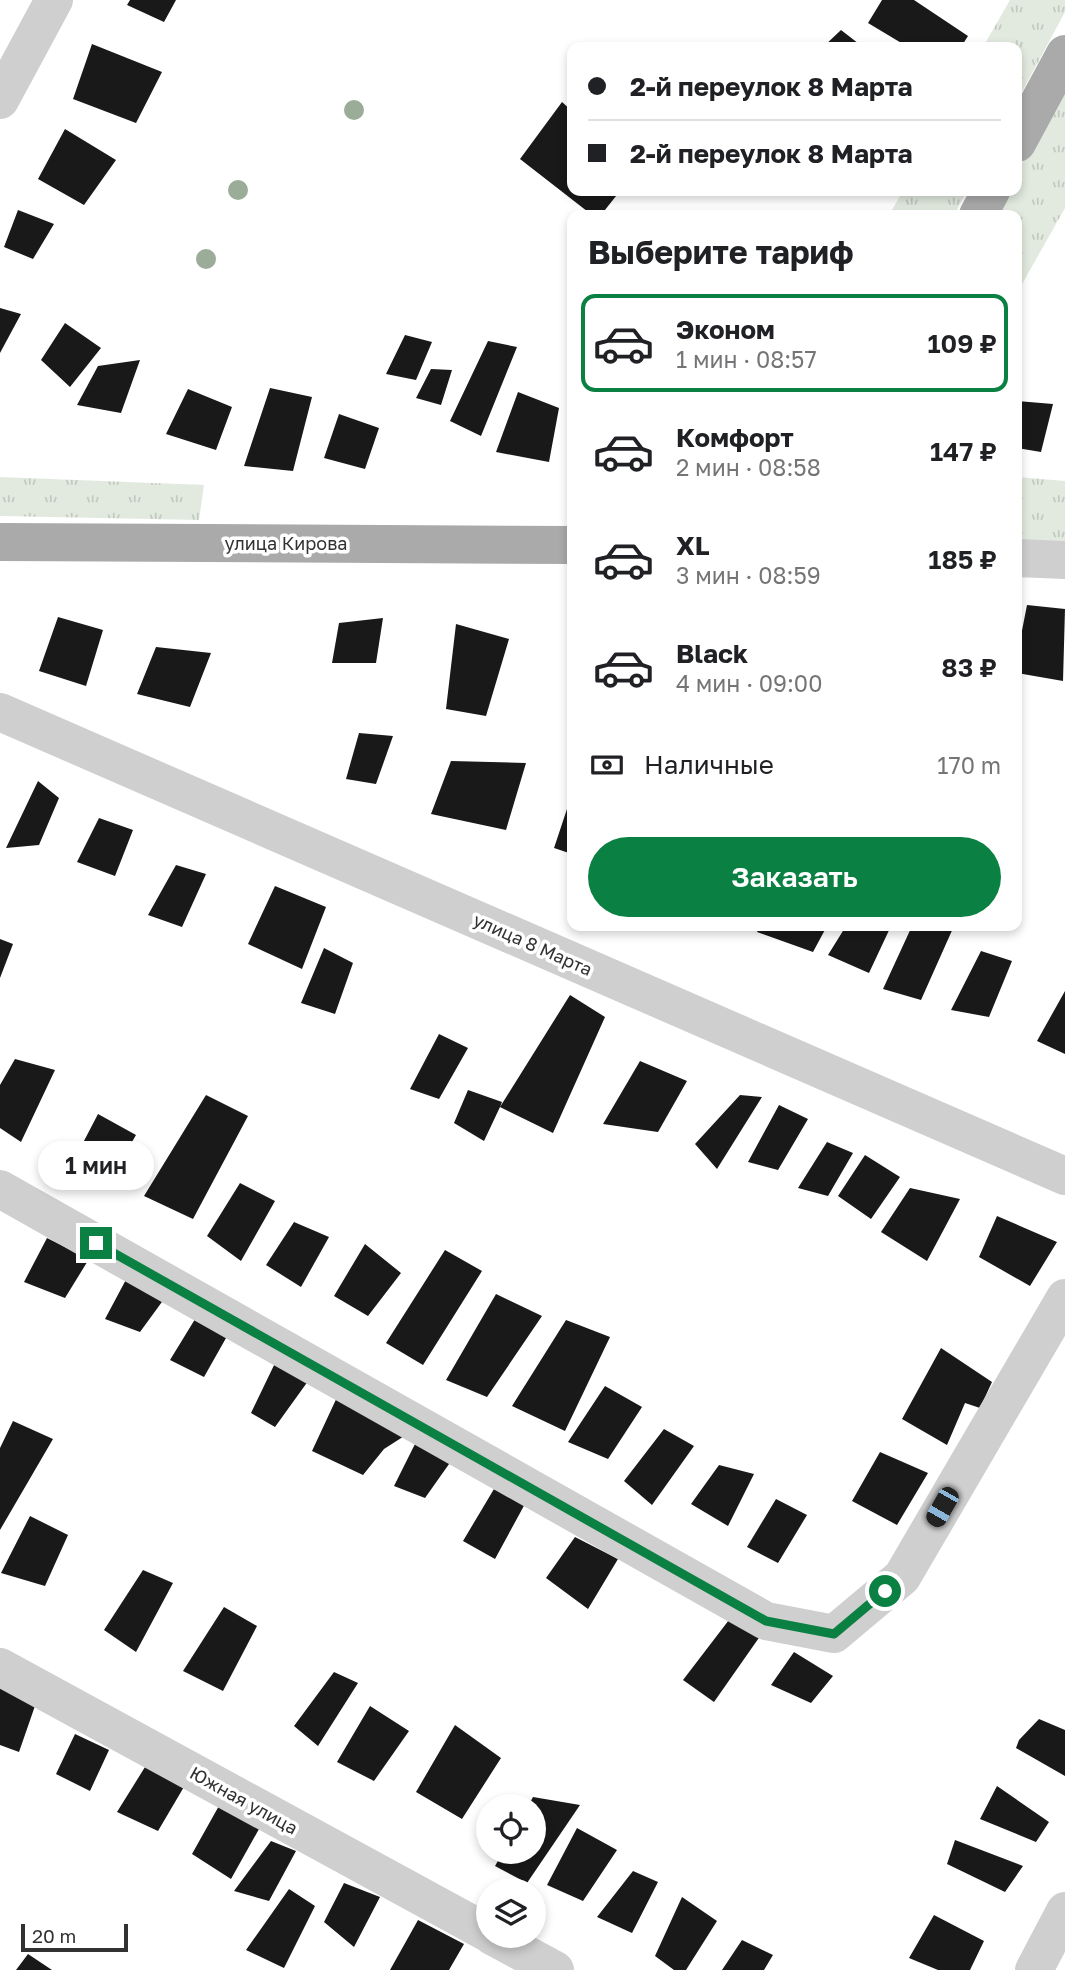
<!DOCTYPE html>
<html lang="ru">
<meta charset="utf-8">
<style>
:root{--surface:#fff;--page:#f6f6f6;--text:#202124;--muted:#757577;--line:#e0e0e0;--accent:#0b8043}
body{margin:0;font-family:"Golos Text",sans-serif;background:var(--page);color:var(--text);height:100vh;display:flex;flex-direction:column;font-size:26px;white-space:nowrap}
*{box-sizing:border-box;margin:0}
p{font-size:23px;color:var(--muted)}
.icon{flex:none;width:38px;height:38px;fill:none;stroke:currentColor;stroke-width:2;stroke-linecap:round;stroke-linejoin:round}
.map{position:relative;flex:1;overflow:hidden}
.panel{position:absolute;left:567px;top:210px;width:455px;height:721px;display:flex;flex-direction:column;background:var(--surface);border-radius:14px;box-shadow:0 4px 10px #0003}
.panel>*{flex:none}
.guide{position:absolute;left:567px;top:42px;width:455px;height:154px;border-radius:14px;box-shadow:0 4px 10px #0003;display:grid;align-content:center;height:154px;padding:0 21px;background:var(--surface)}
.tools{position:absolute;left:476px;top:1794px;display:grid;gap:14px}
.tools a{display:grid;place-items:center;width:70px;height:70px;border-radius:50%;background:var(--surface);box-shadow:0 4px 10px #0003;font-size:35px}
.scale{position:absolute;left:21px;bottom:18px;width:107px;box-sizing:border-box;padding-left:7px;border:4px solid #323232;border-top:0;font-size:19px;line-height:24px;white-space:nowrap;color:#323232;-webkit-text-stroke:5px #fff;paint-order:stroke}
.end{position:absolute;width:32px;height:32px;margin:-16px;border:9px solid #0b8043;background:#fff;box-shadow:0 0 0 4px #fff}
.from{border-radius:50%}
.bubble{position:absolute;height:49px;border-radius:24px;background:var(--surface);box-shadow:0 4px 10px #0003;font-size:23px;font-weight:600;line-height:49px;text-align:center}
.car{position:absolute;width:21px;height:42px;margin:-21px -10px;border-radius:9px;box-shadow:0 0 5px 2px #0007;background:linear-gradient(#222 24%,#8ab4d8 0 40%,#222 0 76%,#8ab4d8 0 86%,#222 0)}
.guide b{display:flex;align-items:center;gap:24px;height:66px;font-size:26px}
.guide b+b{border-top:2px solid var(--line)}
.guide i{width:18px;height:18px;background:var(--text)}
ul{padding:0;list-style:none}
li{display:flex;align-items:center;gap:21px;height:98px;margin:0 14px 10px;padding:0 7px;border:4px solid transparent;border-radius:14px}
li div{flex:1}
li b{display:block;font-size:26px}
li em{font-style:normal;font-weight:600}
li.on{border-color:var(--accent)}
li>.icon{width:63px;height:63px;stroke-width:1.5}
h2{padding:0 21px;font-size:32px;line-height:84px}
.pay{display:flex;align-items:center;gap:18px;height:77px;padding:0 21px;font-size:26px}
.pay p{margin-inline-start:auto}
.button{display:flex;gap:14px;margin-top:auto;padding:14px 21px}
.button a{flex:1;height:80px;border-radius:42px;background:var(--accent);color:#fff;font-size:28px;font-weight:600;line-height:80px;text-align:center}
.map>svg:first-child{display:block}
.grass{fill:url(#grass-tufts)}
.building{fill:#191919}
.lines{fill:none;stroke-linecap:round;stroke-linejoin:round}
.minor{stroke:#cfcfcf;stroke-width:38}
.major{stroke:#aaa;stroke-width:38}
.tree{fill:#9bad98}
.route{stroke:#0b8043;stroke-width:9}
.labels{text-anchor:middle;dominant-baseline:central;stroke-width:7;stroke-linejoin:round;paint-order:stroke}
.street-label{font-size:18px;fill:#323232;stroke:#fff}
</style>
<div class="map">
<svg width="1065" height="1970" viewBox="0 0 1065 1970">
<defs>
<pattern id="grass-tufts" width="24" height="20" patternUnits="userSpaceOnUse" patternTransform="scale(1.75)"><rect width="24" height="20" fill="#e2eadf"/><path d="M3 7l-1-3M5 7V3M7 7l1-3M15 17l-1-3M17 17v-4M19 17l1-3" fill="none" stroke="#c2c9c0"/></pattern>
</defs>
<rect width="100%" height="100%" fill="#fff"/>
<!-- grass -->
<path class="grass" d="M1010 0H1065V12L1017 101V47H983Z
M1065 85V208L1017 293V215H994L1007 191H1017V173Z
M903 191H967L954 215H889Z
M0 477 204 485 199 520 0 516Z
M1017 477 1065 481V547L1017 544Z"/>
<!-- building -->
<path class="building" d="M130 0H176L164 22 127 5Z
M882 0H914L968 36 961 47H908L868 23Z
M841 30 863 47H823Z
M92 44 162 72 136 123 73 99Z
M562 102 572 111V191H620L601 215H592L520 159Z
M65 129 116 160 84 205 38 179Z
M18 210 54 224 33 259 4 247Z
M0 308 21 314 0 353Z
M65 323 101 348 70 387 41 360Z
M405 335 432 342 416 380 386 374Z
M488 341 517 347 481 436 450 421Z
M140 360 121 413 77 405 98 366Z
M431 369 452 370 441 405 416 398Z
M270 388 312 397 293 471 244 466Z
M188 389 232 407 216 450 166 434Z
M518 392 559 408 549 462 496 452Z
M1017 401 1053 404 1041 452 1017 448Z
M339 414 379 428 365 469 324 458Z
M1027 605 1065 609 1063 681 1017 673V656Z
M58 617 103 630 86 686 39 671Z
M383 618 376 663H332L339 623Z
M456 624 509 639 486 716 446 709Z
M156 647 211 653 190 707 137 694Z
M359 733 393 736 376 784 346 779Z
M451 761 526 763 506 830 431 814Z
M38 781 59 798 39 845 6 848Z
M567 809 572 811V854L554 848Z
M99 818 133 830 115 876 77 862Z
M176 865 206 874 182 927 148 915Z
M275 886 326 907 302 969 248 944Z
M760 926H827L813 952 757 932Z
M846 926H891L869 973 828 955Z
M912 926H954L921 1000 883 989Z
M0 939 13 944 0 978Z
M324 948 353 963 335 1014 301 1003Z
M981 951 1012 961 989 1017 951 1010Z
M1065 991V1054L1037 1041Z
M570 995 605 1017 553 1133 500 1107 484 1141 454 1123 468 1090 502 1102 500 1107Z
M439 1034 468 1048 439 1099 410 1089Z
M15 1059 55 1070 21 1142 0 1128V1085Z
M640 1061 687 1081 658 1132 603 1124Z
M206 1095 248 1116 193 1219 144 1196Z
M740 1095 762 1097 717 1169 695 1144Z
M779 1105 808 1119 778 1170 748 1162Z
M98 1114 136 1135 110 1180 73 1162Z
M827 1142 853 1153 828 1196 798 1188Z
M865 1155 900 1177 871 1219 838 1196Z
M240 1183 275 1201 241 1261 207 1236Z
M910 1188 960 1199 927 1261 881 1232Z
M997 1216 1057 1242 1030 1286 979 1257Z
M294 1222 329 1237 301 1287 266 1265Z
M47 1238 89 1259 65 1298 24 1282Z
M365 1244 401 1273 368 1316 334 1296Z
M445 1250 482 1271 423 1365 386 1343Z
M129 1274 167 1295 140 1332 105 1319Z
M496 1294 542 1316 487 1397 446 1380Z
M200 1311 230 1331 204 1377 170 1360Z
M566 1320 610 1337 565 1431 512 1406Z
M941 1348 992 1382 980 1408 965 1403 947 1445 902 1419Z
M276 1361 311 1377 275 1427 251 1413Z
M605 1386 642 1407 608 1459 568 1442Z
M339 1393 409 1433 384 1449 363 1475 312 1451Z
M13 1421 53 1439 0 1530V1448Z
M664 1429 694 1446 652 1505 624 1481Z
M420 1434 454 1457 425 1498 394 1486Z
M880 1452 928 1473 897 1525 852 1501Z
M719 1465 754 1474 728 1526 691 1504Z
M494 1489 526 1502 495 1559 463 1541Z
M776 1499 807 1515 778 1563 747 1547Z
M30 1516 68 1535 45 1586 1 1573Z
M575 1537 618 1559 588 1609 546 1578Z
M143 1570 173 1583 136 1652 104 1630Z
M224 1607 257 1626 223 1691 183 1671Z
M732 1616 763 1632 714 1702 683 1680Z
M794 1652 833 1676 811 1703 771 1685Z
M334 1672 358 1683 318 1746 294 1726Z
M0 1683 36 1703 19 1752 0 1745Z
M370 1706 409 1731 374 1781 337 1762Z
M1039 1719 1065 1730V1776L1016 1748 1019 1740Z
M455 1725 501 1758 462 1819 416 1792Z
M75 1734 109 1750 90 1791 56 1774Z
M150 1759 188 1780 158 1831 117 1812Z
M997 1786 1049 1822 1036 1842 980 1819Z
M533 1797 580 1805 527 1883 495 1866 503 1852H534V1806H528Z
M220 1804 259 1829 231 1879 192 1854Z
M577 1828 617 1850 583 1901 547 1885Z
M955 1840 1023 1866 1005 1892 947 1864Z
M271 1841 296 1851 269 1901 234 1891Z
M633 1871 658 1882 632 1933 597 1917Z
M344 1883 380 1897 354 1947 324 1922Z
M289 1889 315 1906 284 1968 246 1950Z
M682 1897 717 1921 686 1970H674L655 1956Z
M934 1915 984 1941 970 1970H938L909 1958Z
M418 1920 464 1944 449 1970H390Z
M742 1940 773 1955 764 1970H722Z
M28 1954 52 1970H16Z"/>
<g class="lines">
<!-- minor -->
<path class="minor" d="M0 100 54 0
M1017 558 1065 560
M0 712 1065 1176
M0 1189 766 1621 834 1634 902 1577 1065 1298
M0 1667 488 1933
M492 1936 555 1970
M1034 1970 1065 1911"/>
<!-- major -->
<path class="major" d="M1017 143 1065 54
M978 215 991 191
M0 542 572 545"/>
</g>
<!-- trees -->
<g class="tree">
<circle cx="354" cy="110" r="10"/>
<circle cx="238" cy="190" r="10"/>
<circle cx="206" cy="259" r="10"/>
</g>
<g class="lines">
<!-- route -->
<path class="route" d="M96 1243 766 1621 834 1634 885 1591"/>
</g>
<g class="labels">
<!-- street labels -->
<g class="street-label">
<text x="286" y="543">улица Кирова</text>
<text transform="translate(533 944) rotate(24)">улица 8 Марта</text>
<text transform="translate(244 1800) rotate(29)">Южная улица</text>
</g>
</g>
</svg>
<div class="tools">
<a><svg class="icon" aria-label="locate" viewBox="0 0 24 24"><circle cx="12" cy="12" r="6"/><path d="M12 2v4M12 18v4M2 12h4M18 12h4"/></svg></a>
<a><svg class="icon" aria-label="layers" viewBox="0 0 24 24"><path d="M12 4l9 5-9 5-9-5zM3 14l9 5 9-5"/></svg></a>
</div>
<div class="scale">20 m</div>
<i class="end from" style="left:885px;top:1591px"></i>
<i class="end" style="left:96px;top:1243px"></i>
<div class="bubble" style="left:38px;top:1141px;width:116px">1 мин</div>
<i class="car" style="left:942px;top:1507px;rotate:210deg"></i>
<div class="guide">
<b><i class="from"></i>2-й переулок 8 Марта</b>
<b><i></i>2-й переулок 8 Марта</b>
</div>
<section class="panel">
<h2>Выберите тариф</h2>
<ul>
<li class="on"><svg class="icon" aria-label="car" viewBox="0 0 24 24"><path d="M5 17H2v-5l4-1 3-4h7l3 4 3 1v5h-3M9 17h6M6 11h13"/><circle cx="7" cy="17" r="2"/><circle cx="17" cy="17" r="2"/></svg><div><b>Эконом</b><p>1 мин · 08:57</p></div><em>109 ₽</em></li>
<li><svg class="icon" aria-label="car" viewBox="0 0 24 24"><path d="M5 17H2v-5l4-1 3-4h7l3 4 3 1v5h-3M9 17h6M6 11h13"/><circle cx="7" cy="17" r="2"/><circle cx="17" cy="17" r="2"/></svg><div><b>Комфорт</b><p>2 мин · 08:58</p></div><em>147 ₽</em></li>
<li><svg class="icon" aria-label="car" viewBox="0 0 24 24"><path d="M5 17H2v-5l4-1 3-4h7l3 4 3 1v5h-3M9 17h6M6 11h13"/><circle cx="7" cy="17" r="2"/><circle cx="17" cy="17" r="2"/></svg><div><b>XL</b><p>3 мин · 08:59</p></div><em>185 ₽</em></li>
<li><svg class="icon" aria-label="car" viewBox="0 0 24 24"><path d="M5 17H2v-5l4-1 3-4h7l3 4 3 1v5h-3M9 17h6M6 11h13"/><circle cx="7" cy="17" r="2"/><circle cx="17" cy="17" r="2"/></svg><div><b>Black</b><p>4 мин · 09:00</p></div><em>83 ₽</em></li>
</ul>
<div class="pay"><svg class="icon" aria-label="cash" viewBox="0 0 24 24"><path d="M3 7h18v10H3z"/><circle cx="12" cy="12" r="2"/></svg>Наличные<p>170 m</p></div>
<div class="button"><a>Заказать</a></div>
</section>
</div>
